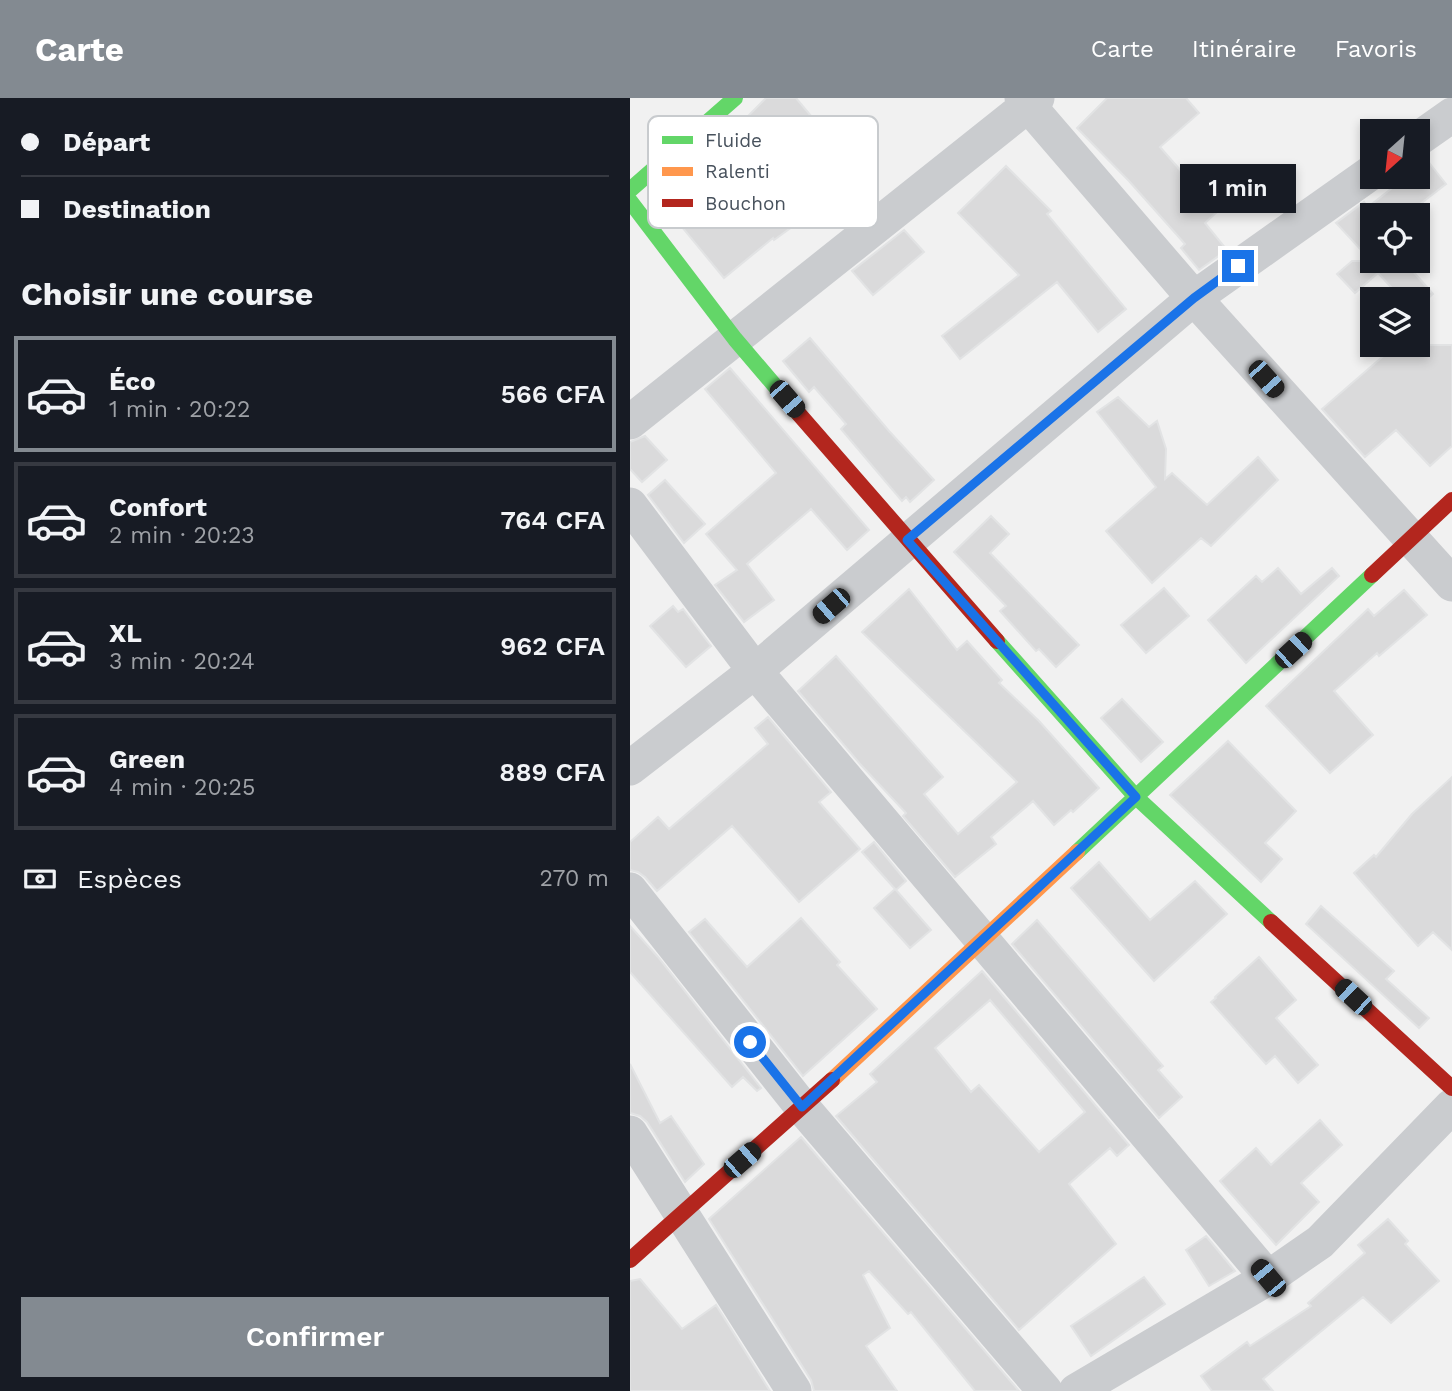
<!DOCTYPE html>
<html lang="fr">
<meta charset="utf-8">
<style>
:root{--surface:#171b24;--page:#20242c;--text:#f1f3f6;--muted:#9ea1a6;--line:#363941;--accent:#838a91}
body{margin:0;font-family:"Work Sans",sans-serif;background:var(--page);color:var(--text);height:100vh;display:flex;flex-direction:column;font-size:26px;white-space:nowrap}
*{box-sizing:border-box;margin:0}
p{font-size:23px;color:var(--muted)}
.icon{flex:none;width:38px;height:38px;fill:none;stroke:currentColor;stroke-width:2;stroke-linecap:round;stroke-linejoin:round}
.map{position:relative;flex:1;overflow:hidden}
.details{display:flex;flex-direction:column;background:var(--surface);width:630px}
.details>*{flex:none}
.top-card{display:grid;align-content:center;height:154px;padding:0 21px;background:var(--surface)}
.needle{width:46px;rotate:207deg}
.buttons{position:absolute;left:730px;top:21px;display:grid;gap:14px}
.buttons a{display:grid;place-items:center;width:70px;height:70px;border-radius:0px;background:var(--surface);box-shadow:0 4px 10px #0003;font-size:35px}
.end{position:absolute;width:32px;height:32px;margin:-16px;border:9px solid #1a73e8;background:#fff;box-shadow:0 0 0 4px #fff}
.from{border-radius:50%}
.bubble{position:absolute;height:49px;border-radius:0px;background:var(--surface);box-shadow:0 4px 10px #0003;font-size:23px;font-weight:600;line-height:49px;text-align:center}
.car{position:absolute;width:21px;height:42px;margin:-21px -10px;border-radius:9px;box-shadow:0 0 5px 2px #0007;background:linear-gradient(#222 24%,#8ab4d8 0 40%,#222 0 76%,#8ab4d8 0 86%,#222 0)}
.top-card b{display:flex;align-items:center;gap:24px;height:66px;font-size:26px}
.top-card b+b{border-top:2px solid var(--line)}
.top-card i{width:18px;height:18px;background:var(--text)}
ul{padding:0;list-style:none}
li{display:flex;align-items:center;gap:21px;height:116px;margin:0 14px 10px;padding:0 7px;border:4px solid var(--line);border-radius:0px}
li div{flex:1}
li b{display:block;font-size:26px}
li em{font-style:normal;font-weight:600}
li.selected{border-color:var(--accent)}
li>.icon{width:63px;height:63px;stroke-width:1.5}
h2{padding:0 21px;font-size:32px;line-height:84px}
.pay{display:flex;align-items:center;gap:18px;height:77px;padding:0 21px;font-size:26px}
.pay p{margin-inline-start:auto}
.cta{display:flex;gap:14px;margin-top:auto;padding:14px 21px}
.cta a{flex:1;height:80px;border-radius:0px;background:var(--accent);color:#fff;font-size:28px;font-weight:600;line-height:80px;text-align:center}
header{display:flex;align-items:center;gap:42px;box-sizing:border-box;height:98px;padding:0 35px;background:var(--accent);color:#fff}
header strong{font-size:33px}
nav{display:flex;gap:38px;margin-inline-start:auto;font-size:24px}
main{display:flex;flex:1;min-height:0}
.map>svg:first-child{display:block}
.building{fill:#dadadb;stroke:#e2e3e4;stroke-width:2;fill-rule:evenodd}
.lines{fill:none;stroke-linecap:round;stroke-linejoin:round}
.street{stroke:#cacccf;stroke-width:35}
.fast{stroke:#63d668;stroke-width:16}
.slow{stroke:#ff974d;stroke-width:16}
.jam{stroke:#b3261e;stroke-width:16}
.route{stroke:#1a73e8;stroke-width:9}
.key{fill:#fff;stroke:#c8cbce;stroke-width:2}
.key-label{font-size:19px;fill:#48525d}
</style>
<header>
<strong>Carte</strong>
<nav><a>Carte</a><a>Itinéraire</a><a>Favoris</a></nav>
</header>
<main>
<section class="details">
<div class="top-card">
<b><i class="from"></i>Départ</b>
<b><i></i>Destination</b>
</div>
<h2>Choisir une course</h2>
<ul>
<li class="selected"><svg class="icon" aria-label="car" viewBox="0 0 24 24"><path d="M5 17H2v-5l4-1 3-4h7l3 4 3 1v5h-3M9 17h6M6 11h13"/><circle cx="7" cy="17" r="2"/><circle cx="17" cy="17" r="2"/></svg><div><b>Éco</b><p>1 min · 20:22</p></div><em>566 CFA</em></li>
<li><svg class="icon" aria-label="car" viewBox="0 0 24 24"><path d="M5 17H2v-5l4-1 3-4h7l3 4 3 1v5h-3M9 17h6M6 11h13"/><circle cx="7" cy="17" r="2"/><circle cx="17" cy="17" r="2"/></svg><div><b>Confort</b><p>2 min · 20:23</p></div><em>764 CFA</em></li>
<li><svg class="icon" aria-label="car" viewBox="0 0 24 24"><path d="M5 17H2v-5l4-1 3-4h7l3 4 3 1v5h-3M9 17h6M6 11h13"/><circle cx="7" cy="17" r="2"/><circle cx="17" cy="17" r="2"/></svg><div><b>XL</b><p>3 min · 20:24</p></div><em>962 CFA</em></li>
<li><svg class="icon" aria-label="car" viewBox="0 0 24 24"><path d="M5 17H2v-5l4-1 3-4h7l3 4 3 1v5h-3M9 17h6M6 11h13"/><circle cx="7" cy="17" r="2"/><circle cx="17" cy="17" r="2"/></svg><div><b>Green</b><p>4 min · 20:25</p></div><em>889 CFA</em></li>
</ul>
<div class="pay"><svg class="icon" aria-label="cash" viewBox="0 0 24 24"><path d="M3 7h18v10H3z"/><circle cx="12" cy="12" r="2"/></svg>Espèces<p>270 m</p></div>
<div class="cta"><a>Confirmer</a></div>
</section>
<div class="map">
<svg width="822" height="1293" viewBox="0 0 822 1293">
<rect width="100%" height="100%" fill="#f1f1f1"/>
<!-- building -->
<path class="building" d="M136 0H166L218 62 175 98 146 64 152 59 117 19Z
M477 0H556L569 15 530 49 587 114 575 125 597 152 569 172 551 150 555 146 499 83 447 30Z
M797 62 816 86 776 117H742V144L731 152 706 125 734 104 738 109 776 79H788V70Z
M376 68 421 113 417 116 496 211 468 234 427 184 330 261 312 238 389 177 328 115Z
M88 79 120 119 146 100 166 126 144 142 143 140 94 180 42 117Z
M274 132 294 154 243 197 222 173Z
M722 163H774L803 196 788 209V201H772L748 175 725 195 707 176Z
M180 240 259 333 304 382 280 404 276 399 272 403 211 331 216 326 184 289 179 294 153 263Z
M766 247H822V348L800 368 766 332 735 359 692 311Z
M100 270 239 432 217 452 181 411 117 466 144 502 114 524 85 487 107 472 76 436 146 375 75 291Z
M488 299 519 329 527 323 536 351 535 381 542 375 577 407 628 359 648 382 581 448 571 440 522 485 476 433 526 389 467 314Z
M15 338 37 362 12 384 0 371V344Z
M35 382 75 426 54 445 18 397Z
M361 418 379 436 360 455 449 547 426 569 409 551 406 553 370 513 376 508 324 454Z
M648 470 671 496 702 470 709 478 616 565 578 522 626 478 632 484Z
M534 490 559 518 516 555 491 527Z
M279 491 327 552 337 543 372 582 369 585 409 623 469 690 443 714 441 712 424 727 403 703 361 739 366 746 325 779 273 718 276 715 231 667 168 593 206 558 313 679 294 696 328 736 387 684 232 534Z
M774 492 797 517 749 558 747 555 704 593 743 637 700 675 636 608 738 511 744 518Z
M43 508 48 514 53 511 81 548 56 569 20 528Z
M492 601 533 644 511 664 471 620Z
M138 619 201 694 189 704 230 751 169 804 102 728 27 793 15 779 8 774 0 772V744L28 719 39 731 138 646 125 630Z
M598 643 666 713 635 745 652 761 631 784 540 697Z
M822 679V852L803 834 788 848 724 775 744 757 746 759 782 716Z
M244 744 276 783 266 792 301 832 280 850 244 810 265 791 232 754Z
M469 764 520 822 565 783 597 816 524 883 441 790Z
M691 808 764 873 756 881 799 920 789 930 676 826Z
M171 820 210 864 207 867 247 911 173 978 59 834 75 821 117 869Z
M407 822 533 968 528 972 552 999 529 1020 382 846Z
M0 828 28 859 131 990 127 993 113 979 102 989 0 874Z
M629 859 666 902 646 920 688 967 668 985 645 958 636 966 581 904 586 900 585 899Z
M352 873 499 1047 487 1058 480 1050 439 1086 486 1146 389 1232 206 1018 247 984 240 976ZM360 902 455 1014 409 1054 349 987 341 994 305 950Z
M0 966 30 1025 41 1018 74 1066 55 1084 17 1024 10 1018 0 1015Z
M690 1022 712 1047 671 1085 689 1104 646 1147 590 1083 626 1050 641 1067Z
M171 1039 389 1293H345L281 1214 278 1216 239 1173 233 1177 260 1230 236 1248 267 1293H184L181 1282 79 1121Z
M758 1121 778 1143 775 1146 809 1183 761 1225 733 1199 633 1281 643 1293H582L571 1278 617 1244 620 1248 681 1208 678 1205 735 1155 728 1147Z
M576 1138 605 1173 579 1188 556 1152Z
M514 1179 535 1206 461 1258 441 1228Z
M10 1181 52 1231 86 1207 140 1293H0V1183Z"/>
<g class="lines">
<!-- street -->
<path class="street" d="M392 0 564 200 822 486
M788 41 822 17
M0 324 407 0
M0 407 125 573 638 1180
M0 670 125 573 564 200 742 74
M0 792 172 1009 415 1293
M0 1035 164 1293
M446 1293 638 1180 690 1144 822 1008"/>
<!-- fast -->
<path class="fast" d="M0 92 105 0
M0 103 105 241 168 315
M367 543 506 699 641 824
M447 754 742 477"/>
<!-- slow -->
<path class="slow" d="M202 982 447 754"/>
<!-- jam -->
<path class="jam" d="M168 315 367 543
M742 477 822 402
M641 824 822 990
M0 1162 202 982"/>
</g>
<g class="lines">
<!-- route -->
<path class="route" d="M120 944 172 1009 506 699 277 442 564 200 608 168"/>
</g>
<!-- legend -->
<rect x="18" y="18" width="230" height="112" rx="10" class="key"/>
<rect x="32" y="38" width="31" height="8" fill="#63d668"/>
<rect x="32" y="69" width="31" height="9" fill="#ff974d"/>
<rect x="32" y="101" width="31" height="8" fill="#b3261e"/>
<g class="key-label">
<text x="75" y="49">Fluide</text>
<text x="75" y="80">Ralenti</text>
<text x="75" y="112">Bouchon</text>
</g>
</svg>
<div class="buttons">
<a><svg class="needle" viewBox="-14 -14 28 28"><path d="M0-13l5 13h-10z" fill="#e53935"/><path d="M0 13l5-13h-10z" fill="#9ea1a6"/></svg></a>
<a><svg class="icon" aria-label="locate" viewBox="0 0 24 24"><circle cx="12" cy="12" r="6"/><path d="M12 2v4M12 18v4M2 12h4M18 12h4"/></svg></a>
<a><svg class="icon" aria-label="layers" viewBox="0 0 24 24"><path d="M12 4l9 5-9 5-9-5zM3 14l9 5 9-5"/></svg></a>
</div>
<i class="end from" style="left:120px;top:944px"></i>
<i class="end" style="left:608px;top:168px"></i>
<div class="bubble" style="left:550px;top:66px;width:116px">1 min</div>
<i class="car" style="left:636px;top:281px;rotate:138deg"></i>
<i class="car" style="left:157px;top:301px;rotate:139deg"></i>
<i class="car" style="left:201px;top:508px;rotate:229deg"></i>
<i class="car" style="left:663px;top:552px;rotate:47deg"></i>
<i class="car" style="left:723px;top:899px;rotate:313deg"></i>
<i class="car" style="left:112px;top:1062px;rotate:49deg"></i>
<i class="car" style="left:638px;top:1180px;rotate:320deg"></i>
</div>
</main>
